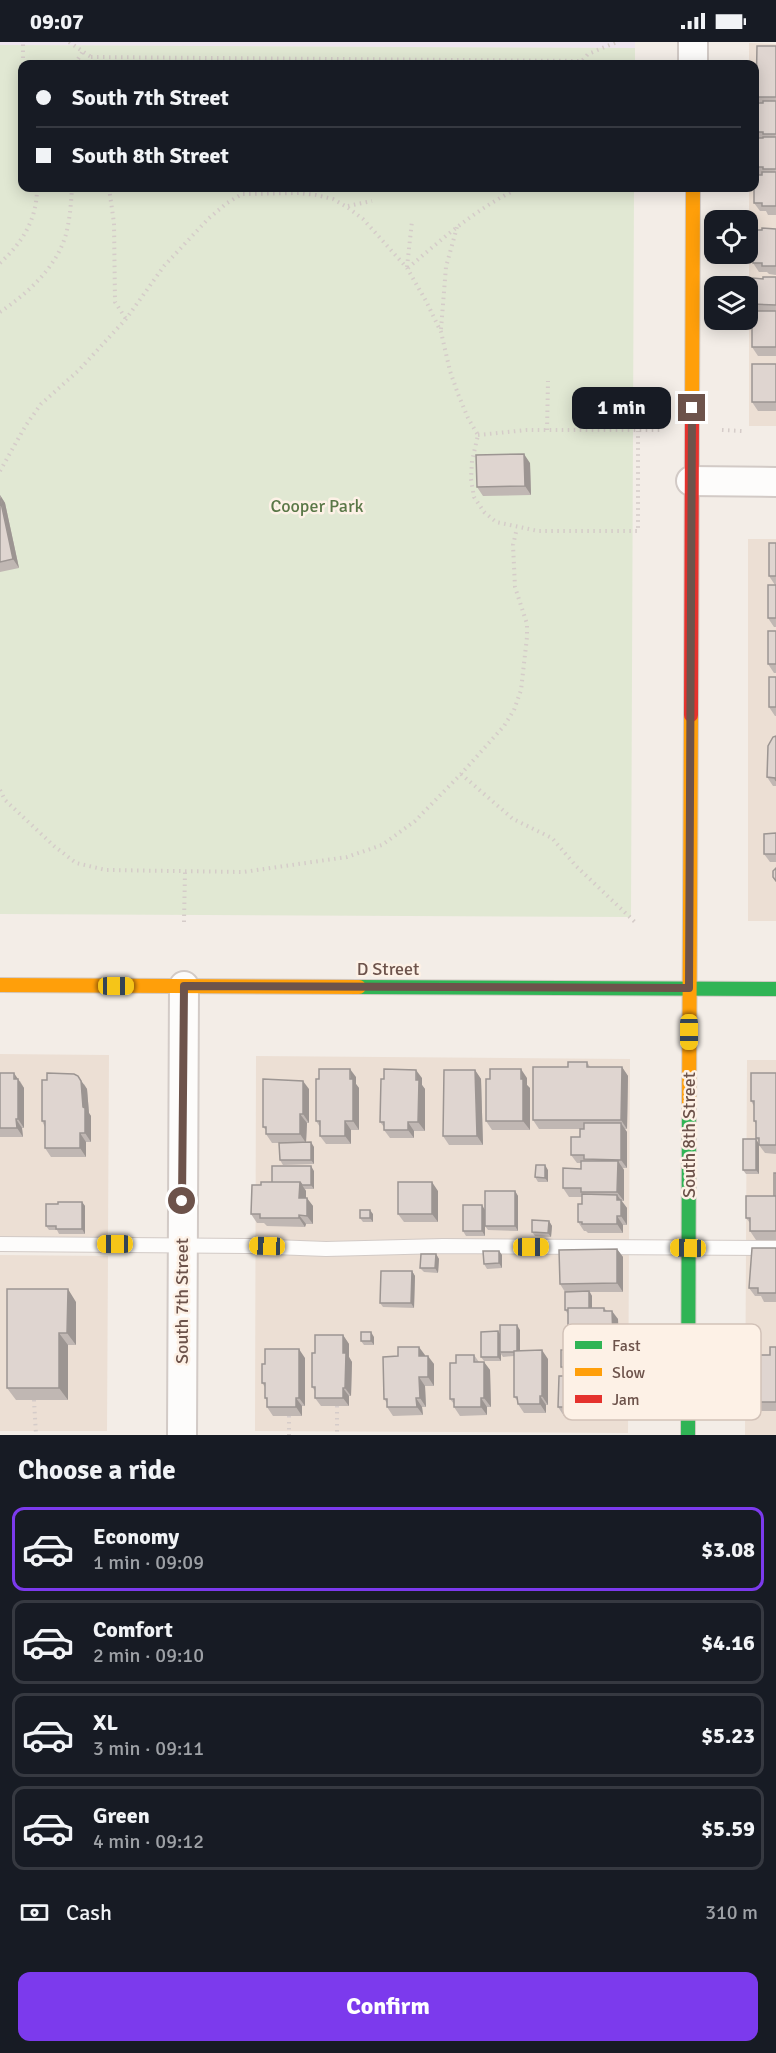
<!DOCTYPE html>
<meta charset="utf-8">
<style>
:root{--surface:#171b24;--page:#20242c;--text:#f1f3f6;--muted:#9ea1a6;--line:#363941;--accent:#7c3aed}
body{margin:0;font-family:Signika,sans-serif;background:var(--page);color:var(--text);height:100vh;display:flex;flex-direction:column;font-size:22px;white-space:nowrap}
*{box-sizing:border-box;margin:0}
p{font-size:20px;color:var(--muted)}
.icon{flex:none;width:33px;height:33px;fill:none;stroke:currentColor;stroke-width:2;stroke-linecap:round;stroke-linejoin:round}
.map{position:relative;height:1393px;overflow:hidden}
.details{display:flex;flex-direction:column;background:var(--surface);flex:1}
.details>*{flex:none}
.guide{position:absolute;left:18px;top:18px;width:741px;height:132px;border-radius:12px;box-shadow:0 3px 15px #0003;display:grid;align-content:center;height:132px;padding:0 18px;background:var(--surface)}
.fabs{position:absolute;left:704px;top:168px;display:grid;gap:12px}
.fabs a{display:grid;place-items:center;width:54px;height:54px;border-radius:12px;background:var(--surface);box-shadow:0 3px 15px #0003;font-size:30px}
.end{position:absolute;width:27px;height:27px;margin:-14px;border:8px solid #6d534b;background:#fff;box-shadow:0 0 0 3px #fff}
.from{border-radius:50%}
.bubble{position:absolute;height:42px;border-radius:12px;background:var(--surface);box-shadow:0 3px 15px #0003;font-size:20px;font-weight:800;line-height:42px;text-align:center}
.car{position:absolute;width:18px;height:36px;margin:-18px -9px;border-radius:8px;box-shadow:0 0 4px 2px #0007;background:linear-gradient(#f5c518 24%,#345 0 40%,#f5c518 0 76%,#345 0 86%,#f5c518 0)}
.guide b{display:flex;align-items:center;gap:21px;height:57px;font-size:22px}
.guide b+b{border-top:2px solid var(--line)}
.guide i{width:15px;height:15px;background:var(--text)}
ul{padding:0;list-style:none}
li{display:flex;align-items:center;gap:18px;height:84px;margin:0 12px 9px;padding:0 6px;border:3px solid var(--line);border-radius:12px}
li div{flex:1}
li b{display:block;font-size:22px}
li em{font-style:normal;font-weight:800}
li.active{border-color:var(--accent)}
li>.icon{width:54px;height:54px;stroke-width:1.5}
h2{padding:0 18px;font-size:27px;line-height:72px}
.pay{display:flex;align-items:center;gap:15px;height:66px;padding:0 18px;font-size:22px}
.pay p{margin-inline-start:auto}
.primary-button{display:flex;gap:12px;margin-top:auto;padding:12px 18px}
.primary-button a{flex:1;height:69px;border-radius:12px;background:var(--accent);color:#fff;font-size:24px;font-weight:800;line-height:69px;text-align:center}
.status{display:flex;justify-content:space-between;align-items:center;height:42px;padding:0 30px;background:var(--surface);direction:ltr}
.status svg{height:16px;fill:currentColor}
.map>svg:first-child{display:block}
.residential{fill:#ecdfd4}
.education{fill:#eee5ef}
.green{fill:#e1e8d3}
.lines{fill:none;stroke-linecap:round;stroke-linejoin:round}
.lane-casing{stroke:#d2cac6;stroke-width:16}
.street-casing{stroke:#d2cac6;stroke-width:32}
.fast-casing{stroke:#d2c9c4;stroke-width:16}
.slow-casing{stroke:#d2c9c4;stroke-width:16}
.jam-casing{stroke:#d2c9c4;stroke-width:16}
.path{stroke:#d5ccc9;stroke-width:4;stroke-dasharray:1.5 4.5;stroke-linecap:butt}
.lane{stroke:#fdfcfb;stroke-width:14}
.street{stroke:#fdfcfb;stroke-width:28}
.fast{stroke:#30b455;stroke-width:14}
.slow{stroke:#ff9f0a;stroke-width:14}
.jam{stroke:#e5322d;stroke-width:14}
.wall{fill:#c0b7b3}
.shaded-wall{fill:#9c9592}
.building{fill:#dfd5d0;stroke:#9c9592;stroke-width:1.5}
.route{stroke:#6d534b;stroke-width:8}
.labels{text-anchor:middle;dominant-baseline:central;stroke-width:5;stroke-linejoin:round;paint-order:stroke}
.park-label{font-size:18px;fill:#5a7747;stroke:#fdf1e6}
.street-label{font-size:18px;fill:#6d534b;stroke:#fdf1e6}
.key{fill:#fdf1e6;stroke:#d2c2b8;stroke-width:1.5}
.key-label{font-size:16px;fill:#6d534b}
</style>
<div class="status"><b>09:07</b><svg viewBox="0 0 49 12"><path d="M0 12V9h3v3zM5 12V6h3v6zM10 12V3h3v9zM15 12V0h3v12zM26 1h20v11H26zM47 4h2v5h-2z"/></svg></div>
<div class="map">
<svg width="776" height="1393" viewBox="0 0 776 1393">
<rect width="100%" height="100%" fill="#f3ede7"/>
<!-- residential -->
<path class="residential" d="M749 1 776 2V384H749V146H754V22H749Z
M748 497H776V879H748Z
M0 1012 109 1013 108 1195H0Z
M256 1014 630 1017 628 1391 255 1389Z
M747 1018H776V1393H745Z
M0 1213 108 1214 107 1389H0Z"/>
<!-- education -->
<path class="education" d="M0 0H635V6L0 3Z"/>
<!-- green -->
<path class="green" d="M0 3 635 6V22H22V146H634L631 875 0 872Z"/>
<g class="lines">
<!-- lane casing -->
<g class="lane-casing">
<path id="lane" d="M0 1202 247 1204 326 1207 443 1204 776 1206"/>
</g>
<!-- street casing -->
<g class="street-casing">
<path id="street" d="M693 22V0
M691 439 776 440
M182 1393 184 944"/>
</g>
<!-- fast casing -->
<g class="fast-casing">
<path id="fast" d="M359 945 776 947
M688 1393 689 1069"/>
</g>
<!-- slow casing -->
<g class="slow-casing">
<path id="slow" d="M692 376 693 146
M0 943 359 945
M689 1069 691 673"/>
</g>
<!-- jam casing -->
<g class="jam-casing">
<path id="jam" d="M691 673 692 376"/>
</g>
<!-- path -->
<path class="path" d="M69 0 91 15 92 22
M91 15 582 19 588 12 617 0
M23 22V0
M75 22 83 9
M109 146 114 181 115 260 126 277
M298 146 299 151
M348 164 372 159
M0 221C23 200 37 177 37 146
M407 225 412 179
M408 226C443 196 477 166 519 146
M0 270C27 252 57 225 66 192 70 177 71 161 72 146
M441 287 446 225 457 185
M547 388 548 339
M722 388 742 389
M478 393 527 388H663
M0 429 26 383 41 362 79 328 126 277 164 224 208 177 227 161 242 152 299 151 316 153 333 157 347 165 363 177 407 226 426 259 441 290 450 329 458 352 468 376 478 393 472 419 471 437 474 455 484 470 496 480 538 489H638V389
M461 732 513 777 552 796 576 824 636 881
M0 748 5 758 54 804 76 821 106 828 243 830 347 815 382 803 415 779 461 732 504 684 514 668 521 648 527 595V582L515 545 513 503 517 486
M184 880 185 830
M34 1358 36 1393
M337 1364V1393
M289 1374V1393"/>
<!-- lane -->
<use href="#lane" class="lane"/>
<!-- street -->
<use href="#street" class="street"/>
<!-- fast -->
<use href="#fast" class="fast"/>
<!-- slow -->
<use href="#slow" class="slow"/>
<!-- jam -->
<use href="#jam" class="jam"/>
</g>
<!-- wall -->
<path class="wall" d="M776 4V173H768L766 169H760L754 161 758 133 754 129V96H759L754 91V61H760L756 55Z
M776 187V233L769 232 767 230H759L753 221 762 188Z
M776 235V314H758L752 305 757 269 752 262 763 237Z
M776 322V369H758L752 360Z
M530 421 531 453 483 454 477 445Z
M0 453 5 461 19 526 0 530Z
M776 501V543H775L769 534Z
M776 543V585H774L768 576Z
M776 589V631H774L768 622Z
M776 635V674H775L769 665Z
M776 694V744H773L767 735Z
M776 791V820H770L764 812Z
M587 1020 590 1025H622L628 1034 627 1087H625L627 1090V1126H623L624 1128V1159H622L627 1166V1183H623V1191H588L586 1189H584L578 1180 582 1162V1155H569L563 1146 581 1127V1121H577L571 1113 584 1087H539L533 1078 568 1025Z
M475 1028 481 1037 483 1103H449L443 1094Z
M0 1031 20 1039 24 1046V1086H22L23 1095H0Z
M776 1031V1112L765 1111 759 1103V1100L756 1096V1082L754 1079V1064L751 1059Z
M356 1035V1042L359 1046V1088H351V1102H326L320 1094V1085L316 1079Z
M422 1036V1043L425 1047V1089H414V1096H390L384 1088V1085L380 1080Z
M527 1036V1043L530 1046V1088H492L486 1079Z
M84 1042 87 1047 89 1071 91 1074V1100H86V1115H51L45 1106V1085L42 1079Z
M309 1047V1081H307L306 1100 314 1105V1122L283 1123 280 1118 279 1101H272L266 1092V1088L263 1085Z
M756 1097 759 1102V1132H746L743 1128Z
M548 1128V1140H538L535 1135Z
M314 1129V1147H305L306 1149V1156L313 1164V1182H306L305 1185 267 1184 264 1181H257L251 1172 261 1143Z
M776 1131V1198H756L750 1189V1181L746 1176 774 1154Z
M438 1149V1180H404L398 1172Z
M515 1149 518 1154V1189L488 1188 485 1184V1194H466L463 1189 485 1168Z
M82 1160 85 1164V1192H59L57 1188H49L46 1184 58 1162Z
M373 1172V1180H363L360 1176Z
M549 1179 552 1184 551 1195 535 1194 532 1190Z
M776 1206V1260H764L761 1254H755L749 1246Z
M617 1207 623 1215V1250H590L592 1254V1266H604L607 1269 618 1277 619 1307H611V1310L588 1311 590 1313V1329H564L561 1325 572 1308 568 1302V1272L565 1268V1250L560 1242Z
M499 1209 502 1213V1226L487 1227 484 1222Z
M436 1212 439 1217 438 1231 424 1230 420 1226Z
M412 1229 415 1234 414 1266 383 1265 380 1261Z
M76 1260V1303H68V1358H16L7 1346Z
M520 1288V1309L548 1317V1363H546V1371H524L518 1362V1359L514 1355V1314L503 1315 501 1312V1319H484L481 1315 498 1289 500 1292Z
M343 1293 349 1302V1315L352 1320 351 1354H349V1364H321L315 1356V1349L312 1345 315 1311Z
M374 1295V1303H364L361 1299Z
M776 1305V1369H758L752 1360V1344L749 1338 755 1316 770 1313Z
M474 1313 479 1320H484L490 1328 491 1365H487V1373L460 1374 454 1365V1362L450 1357 456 1321Z
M425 1314 434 1322V1344H425L426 1365H422L423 1373 393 1374 387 1365V1361L384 1357Z
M305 1316V1364H302V1374H273L267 1365V1359L265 1356V1345L262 1341Z
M616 1341V1377H572L570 1374H564L558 1365Z"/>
<!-- shaded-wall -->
<path class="shaded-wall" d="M524 412 530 421 531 453 525 444Z
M0 453 5 461 19 526 13 517Z
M622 1025 628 1034 627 1087 621 1078Z
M350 1027 356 1035V1042L359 1046V1088L353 1079Z
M521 1027 527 1036V1043L530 1046V1088L523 1079Z
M416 1028 422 1036V1043L425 1047V1089L418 1080Z
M475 1028 481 1037 483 1103 477 1094Z
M14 1031 24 1046V1086L18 1077Z
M78 1034 87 1047 89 1071 91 1074V1100L85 1091Z
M303 1039 309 1047V1081L303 1072Z
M300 1072 307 1081 306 1101 300 1092Z
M16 1077 22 1086 23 1095 17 1086Z
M345 1079 351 1088V1102L345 1094Z
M408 1080 414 1089V1096L408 1088Z
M621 1081 627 1090V1126L621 1118Z
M80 1091 86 1100V1115L80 1106Z
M756 1097 759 1102V1132L756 1128Z
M311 1100 314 1105V1122L311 1118Z
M618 1119 624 1128V1159L617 1150Z
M545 1123 548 1128V1140L545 1136Z
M311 1124 314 1129V1147L311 1143Z
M300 1140 306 1149V1164L299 1156Z
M432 1140 438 1149V1180L432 1172Z
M515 1149 518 1154V1189L515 1184Z
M617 1153 627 1166V1183L621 1174 617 1158Z
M307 1156 313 1164V1182L307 1174Z
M82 1160 85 1164V1192L82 1187Z
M482 1163 485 1168V1194L482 1189Z
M370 1168 373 1172V1180L370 1176Z
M299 1173 306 1182 305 1185 299 1176Z
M617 1174 623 1183V1191L617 1182Z
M549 1179 552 1184 551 1195 548 1191Z
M617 1207 623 1215V1250L617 1241Z
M499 1209 502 1213V1226L499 1221Z
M436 1212 439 1217 438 1231 435 1226Z
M412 1229 415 1234 414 1266 411 1261Z
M68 1247 76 1260V1303L67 1291Z
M589 1249 592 1254V1272L589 1268Z
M612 1269 618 1277 619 1307 613 1298Z
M517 1283 520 1288V1314L517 1310Z
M498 1289 501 1294 500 1310 501 1312V1319L498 1315Z
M371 1290 374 1295V1303L371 1299Z
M59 1291 68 1303V1358L59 1346Z
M343 1293 349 1302V1315L352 1320 351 1354 345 1346 343 1311Z
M604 1298 611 1307V1310L604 1302Z
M419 1305 425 1313V1323L419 1314Z
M299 1307 305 1316V1364L299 1356Z
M542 1308 548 1317V1363L542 1354Z
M587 1308 590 1313V1329L587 1325Z
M428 1314 434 1322V1344L428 1335Z
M484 1320 490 1328 491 1365 484 1356Z
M610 1333 616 1341V1377L610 1368Z
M419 1335 425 1344 426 1365 420 1356Z
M343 1346 349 1354V1364L343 1356Z
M540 1354 546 1363V1371L540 1362Z
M296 1356 302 1364V1374L296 1365Z
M416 1356 422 1365 423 1373 417 1365Z
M481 1356 487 1365V1373L481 1365Z"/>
<!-- building -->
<path class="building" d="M757 4H776V55H756Z
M763 59H776V92H763V90H754V61H763Z
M763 95H776V127H763V125H754V96H763Z
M762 130H776V164H762V161H754V133H762Z
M762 186 776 187V224H762V221H753V188H762Z
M763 235H776V263L752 262 753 236 763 237Z
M752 269H776V305H752Z
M752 322H776V360H752Z
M524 412 525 444 477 445 476 413Z
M0 456 13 517 0 520Z
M769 501H776V534H769Z
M768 543H776V576H768Z
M768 589H776V622H768Z
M769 635H776V665H769Z
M776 694V739L775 736 767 735 768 704 773 695Z
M776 791V812H764V792Z
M776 826V839L773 835V829Z
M568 1020H587V1025H622L621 1078H533V1025H568Z
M319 1027H350V1037H353V1079H345V1094H320V1079H316V1037H319Z
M384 1027 416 1028V1038H419L418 1080H408V1088H384V1080H380L381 1037H384Z
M490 1027H521V1037H523V1079H486V1037H490Z
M444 1028H475L477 1094H443Z
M0 1031H14V1037H18V1077H16L17 1086H0Z
M47 1031 74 1032 78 1034 81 1039 83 1065 85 1066V1091H80V1106H45V1079H42V1038H47Z
M751 1031H776V1103H759V1096H756V1079H754V1059H751Z
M263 1037 303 1039V1072H300V1092H266V1085H263Z
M584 1081H621V1118L584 1117V1113H571V1095H580V1087H584Z
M743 1097H756V1128H743Z
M311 1100V1118H280L279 1101Z
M581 1119H618L617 1150H581V1146H563V1126L581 1127Z
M536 1123H545V1136L535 1135Z
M272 1124H311V1143H302L300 1140H272Z
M774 1131H776V1154H774Z
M261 1140H300L299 1156H307V1174L299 1173V1176H260V1172H251L252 1143H261Z
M398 1140H432V1172H398Z
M485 1149H515V1184H485Z
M582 1152 617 1153V1158H621V1174H617V1182H582V1180H578V1162H582Z
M746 1154H776V1189H750V1176H746Z
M58 1160H82V1187H56V1184H46V1162H58Z
M463 1163H482V1189H463Z
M360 1168H370V1176H360Z
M532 1178 549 1179 548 1191 532 1190Z
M752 1206H776V1251H758V1246H749Z
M617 1207V1241L560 1242 559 1208Z
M483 1209H499V1221L484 1222Z
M421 1212H436L435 1226H420Z
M381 1229H412L411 1261H380Z
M7 1247H68L67 1291H59V1346H7Z
M589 1249V1266H568V1268H565V1250Z
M568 1266H604V1269H612L613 1298H604V1302H568Z
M500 1283H517V1309H514V1310H500Z
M498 1289V1315H481V1290Z
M361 1290H371V1299H361Z
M315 1293H343V1311H346L345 1346H343V1356H315V1345H312V1311H315Z
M398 1305H419V1314H428V1335H419L420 1356H416L417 1365H387V1357H384L383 1315 398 1314Z
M770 1305H776V1360H752L753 1338H749V1316H755V1313H770Z
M265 1307H299V1356H296V1365H267V1356H265V1341H262V1322H265Z
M542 1308V1354H540V1362H518L517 1355H514V1309Z
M561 1308H587V1325H561Z
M456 1313H474V1320H484V1356H481V1365H454V1357H450V1321H456Z
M566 1333H610V1368H566V1365H558L559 1334H566Z"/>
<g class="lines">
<!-- route -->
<path class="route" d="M182 1159 184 944 689 946 692 366"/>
</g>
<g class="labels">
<!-- park labels -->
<g class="park-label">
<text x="317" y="464">Cooper Park</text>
</g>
<!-- street labels -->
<g class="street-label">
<text x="388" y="927">D Street</text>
<text transform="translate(689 1093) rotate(-90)">South 8th Street</text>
<text transform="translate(182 1259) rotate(-90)">South 7th Street</text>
</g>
</g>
<!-- legend -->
<rect x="563" y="1282" width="198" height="96" rx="9" class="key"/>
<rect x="575" y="1299" width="27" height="8" fill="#30b455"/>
<rect x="575" y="1326" width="27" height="8" fill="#ff9f0a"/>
<rect x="575" y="1353" width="27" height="8" fill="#e5322d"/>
<g class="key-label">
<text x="612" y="1309">Fast</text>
<text x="612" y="1336">Slow</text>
<text x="612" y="1363">Jam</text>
</g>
</svg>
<div class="fabs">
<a><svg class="icon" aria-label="locate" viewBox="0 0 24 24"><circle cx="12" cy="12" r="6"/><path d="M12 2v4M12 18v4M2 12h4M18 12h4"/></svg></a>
<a><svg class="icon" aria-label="layers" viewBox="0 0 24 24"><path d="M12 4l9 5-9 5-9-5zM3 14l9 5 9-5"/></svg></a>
</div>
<i class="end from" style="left:182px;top:1159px"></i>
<i class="end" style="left:692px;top:366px"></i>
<div class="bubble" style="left:572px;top:345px;width:99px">1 min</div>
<i class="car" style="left:116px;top:944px;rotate:90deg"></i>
<i class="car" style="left:689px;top:990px;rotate:180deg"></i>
<i class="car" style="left:115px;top:1202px;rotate:270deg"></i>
<i class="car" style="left:267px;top:1204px;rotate:272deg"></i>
<i class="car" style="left:531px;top:1205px;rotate:90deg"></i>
<i class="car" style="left:688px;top:1206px;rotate:271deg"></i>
<div class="guide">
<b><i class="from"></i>South 7th Street</b>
<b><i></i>South 8th Street</b>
</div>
</div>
<section class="details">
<h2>Choose a ride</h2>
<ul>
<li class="active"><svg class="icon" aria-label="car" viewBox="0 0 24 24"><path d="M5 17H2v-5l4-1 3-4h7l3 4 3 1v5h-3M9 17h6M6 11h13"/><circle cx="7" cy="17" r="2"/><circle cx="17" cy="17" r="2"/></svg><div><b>Economy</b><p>1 min · 09:09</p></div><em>$3.08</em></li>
<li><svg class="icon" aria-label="car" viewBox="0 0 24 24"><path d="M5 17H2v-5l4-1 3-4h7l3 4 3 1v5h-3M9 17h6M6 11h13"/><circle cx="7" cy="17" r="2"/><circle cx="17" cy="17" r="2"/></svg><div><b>Comfort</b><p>2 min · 09:10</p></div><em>$4.16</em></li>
<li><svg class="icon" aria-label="car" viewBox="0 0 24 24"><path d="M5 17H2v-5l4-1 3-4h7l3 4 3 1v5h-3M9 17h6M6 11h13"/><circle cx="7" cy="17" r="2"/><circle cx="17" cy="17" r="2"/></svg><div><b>XL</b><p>3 min · 09:11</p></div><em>$5.23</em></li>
<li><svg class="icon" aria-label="car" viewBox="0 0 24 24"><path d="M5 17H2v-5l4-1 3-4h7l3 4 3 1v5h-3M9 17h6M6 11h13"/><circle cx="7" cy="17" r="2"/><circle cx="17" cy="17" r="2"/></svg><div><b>Green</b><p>4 min · 09:12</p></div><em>$5.59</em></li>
</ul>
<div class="pay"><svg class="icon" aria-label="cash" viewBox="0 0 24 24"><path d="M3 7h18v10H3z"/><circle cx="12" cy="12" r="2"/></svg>Cash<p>310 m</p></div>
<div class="primary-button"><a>Confirm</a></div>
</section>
